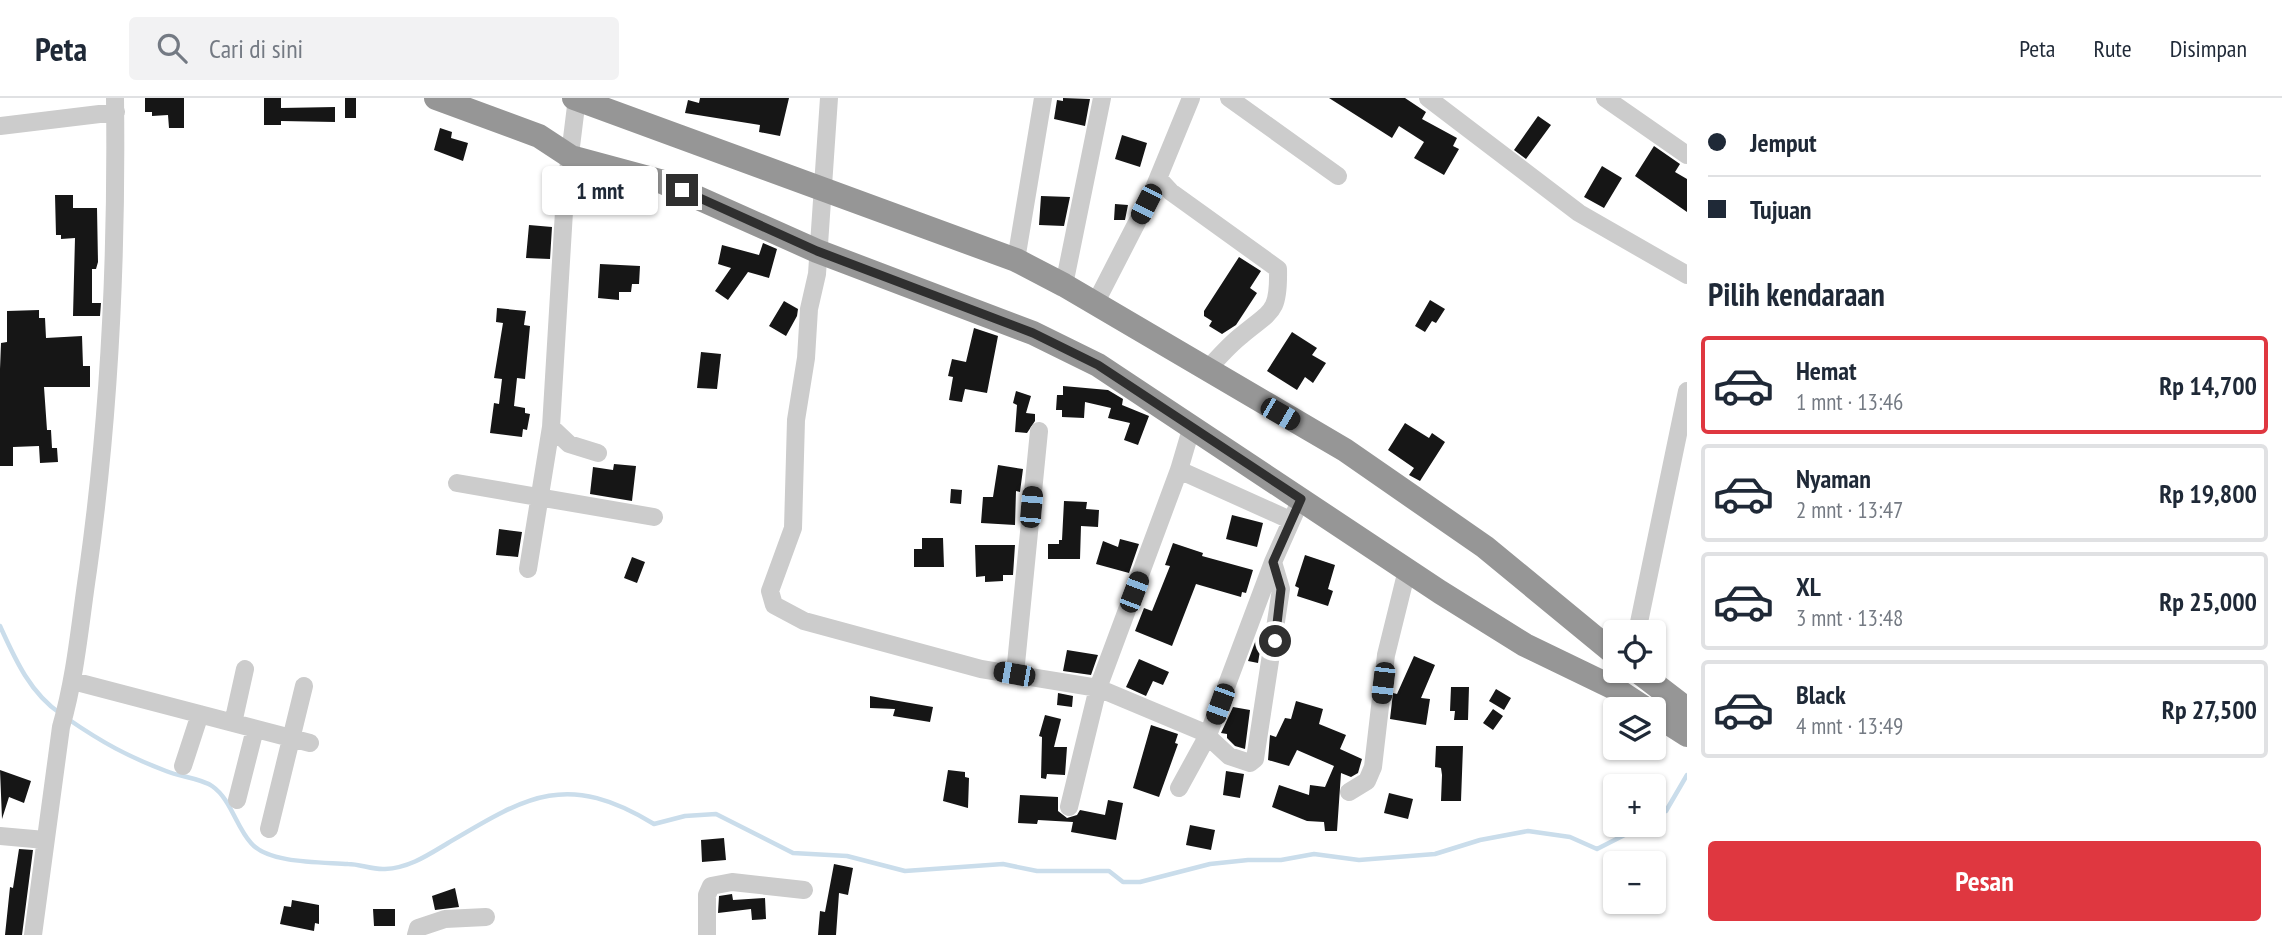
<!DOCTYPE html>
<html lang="id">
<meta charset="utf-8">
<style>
:root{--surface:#fff;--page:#f2f2f3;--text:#1f2937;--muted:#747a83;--line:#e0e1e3;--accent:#df3740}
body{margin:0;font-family:"PT Sans Narrow",sans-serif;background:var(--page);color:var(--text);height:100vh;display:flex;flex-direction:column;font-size:26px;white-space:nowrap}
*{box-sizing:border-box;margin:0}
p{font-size:23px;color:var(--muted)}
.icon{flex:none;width:38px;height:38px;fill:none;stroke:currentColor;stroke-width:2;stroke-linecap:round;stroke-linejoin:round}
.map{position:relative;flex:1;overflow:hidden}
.details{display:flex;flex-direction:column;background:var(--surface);width:595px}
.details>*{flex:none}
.banner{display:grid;align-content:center;height:154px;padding:0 21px;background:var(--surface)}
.buttons{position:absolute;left:1603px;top:522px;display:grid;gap:14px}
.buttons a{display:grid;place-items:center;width:63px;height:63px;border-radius:7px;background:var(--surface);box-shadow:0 2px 5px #0004;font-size:35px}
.end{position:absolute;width:32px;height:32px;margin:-16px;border:9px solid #2f2f2f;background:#fff;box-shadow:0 0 0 4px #fff}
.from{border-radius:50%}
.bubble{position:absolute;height:49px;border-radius:7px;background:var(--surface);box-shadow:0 2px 5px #0004;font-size:23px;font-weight:800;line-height:49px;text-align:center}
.car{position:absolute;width:21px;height:42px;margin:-21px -10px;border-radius:9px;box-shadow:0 0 5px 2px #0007;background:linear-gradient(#222 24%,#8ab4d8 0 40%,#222 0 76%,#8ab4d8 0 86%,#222 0)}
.banner b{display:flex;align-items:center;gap:24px;height:66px;font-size:26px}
.banner b+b{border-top:2px solid var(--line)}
.banner i{width:18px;height:18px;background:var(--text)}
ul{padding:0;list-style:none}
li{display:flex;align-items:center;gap:21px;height:98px;margin:0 14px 10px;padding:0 7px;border:4px solid var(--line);border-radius:7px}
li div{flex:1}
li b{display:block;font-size:26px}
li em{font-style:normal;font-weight:800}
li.active{border-color:var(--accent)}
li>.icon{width:63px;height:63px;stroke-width:1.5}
h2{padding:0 21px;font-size:32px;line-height:84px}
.action{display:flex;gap:14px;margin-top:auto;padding:14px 21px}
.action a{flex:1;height:80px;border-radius:7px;background:var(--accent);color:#fff;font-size:28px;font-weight:800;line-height:80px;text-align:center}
header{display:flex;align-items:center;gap:42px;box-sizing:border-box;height:98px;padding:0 35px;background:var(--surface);border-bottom:2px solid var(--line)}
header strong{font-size:33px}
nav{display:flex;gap:38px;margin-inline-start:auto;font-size:24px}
.search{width:490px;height:63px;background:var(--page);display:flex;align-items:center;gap:18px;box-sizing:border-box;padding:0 24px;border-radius:7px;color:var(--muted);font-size:26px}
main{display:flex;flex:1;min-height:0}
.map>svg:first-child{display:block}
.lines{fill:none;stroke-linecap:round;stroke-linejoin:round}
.stream{stroke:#caddeb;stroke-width:4.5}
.building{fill:#161616}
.minor{stroke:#ccc;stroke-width:18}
.highway{stroke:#969696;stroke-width:24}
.route{stroke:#2f2f2f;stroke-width:9}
</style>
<header>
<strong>Peta</strong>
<div class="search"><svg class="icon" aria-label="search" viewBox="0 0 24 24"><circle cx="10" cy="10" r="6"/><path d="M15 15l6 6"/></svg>Cari di sini</div>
<nav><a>Peta</a><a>Rute</a><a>Disimpan</a></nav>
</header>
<main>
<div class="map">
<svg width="1687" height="837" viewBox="0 0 1687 837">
<rect width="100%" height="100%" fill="#fff"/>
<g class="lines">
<!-- stream -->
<path class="stream" d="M0 528C15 561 30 595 61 616
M68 621C103 645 127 658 166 673 180 679 200 680 212 688 231 701 236 729 251 745 269 766 322 764 348 766 360 766 373 772 385 771 409 770 428 757 448 745 527 698 567 673 654 726L685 718 716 716 793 755 847 758 905 773 1003 766 1037 773H1109L1123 784H1140L1210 766 1248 762H1281L1314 756 1359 762 1435 756 1480 742 1528 733 1570 739 1597 751 1646 726
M1654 721 1666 713 1687 677"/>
</g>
<!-- building -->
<path class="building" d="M145 0H184V30H169L168 17 152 18V14H145Z
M264 0H281V10L335 9V24L281 23V27H264Z
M345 0H356V20H345Z
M700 0H789L780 38 759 34 760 27 685 15 688 2 699 5Z
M1063 0 1090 1 1085 28 1054 21 1057 2 1063 3Z
M1329 0H1405L1426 14 1422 21 1457 40 1453 48 1459 51 1444 77 1414 60 1424 44 1399 28 1392 40Z
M1538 18 1551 27 1526 61 1514 52Z
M440 30 452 34 451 40 468 45 463 63 434 52Z
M1122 37 1147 45 1140 69 1115 61Z
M1654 48 1680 66 1675 74 1687 81V114L1635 78Z
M1602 68 1622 80 1604 110 1584 99Z
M55 97H73V110H97L98 164 96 171H92V205H101L100 218H73L75 140 61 141V137H56Z
M1041 98 1070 99 1064 128 1039 127Z
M1115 106 1128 107 1125 122H1114Z
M529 127 552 129 550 161 526 160Z
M763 145 777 151 769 180 748 174 728 202 715 193 731 170 718 166 722 147 759 157Z
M1239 159 1261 173 1250 190 1257 195 1236 227 1222 236 1209 228 1212 223 1204 218V213Z
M600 166 640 168 639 186H632L631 194H619V202L598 200Z
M1430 202 1445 211 1436 225 1432 223 1425 234 1415 228Z
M784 203 798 211 797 218 786 238 769 228Z
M497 210 526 213 524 227 530 228 525 281 517 280 514 308 525 310V315L530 316 527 332 523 331 522 339 490 335 494 305 499 306 502 281 494 280 503 225 496 224Z
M39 212V220H45L46 240 82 238 83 268H90V289H44L47 332H51L52 350H57L58 364 40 365 39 348 13 349V368H0V271L1 245 7 244V213Z
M974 230 998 238 987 295 965 291 962 304 949 302 953 279 948 278 952 261 966 264Z
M1292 234 1317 250 1312 257 1326 265 1313 285 1305 279 1297 292 1267 273Z
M701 254 721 256 717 291 697 290Z
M1063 288 1108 292 1123 301 1122 307 1149 318 1138 347 1124 342 1130 325 1108 320 1111 310 1085 304 1084 320 1062 319V312H1056L1057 297H1063Z
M1016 293 1031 298 1026 315 1035 316V323L1027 335 1015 334 1017 307 1013 305Z
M1405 325 1429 340 1432 335 1445 344 1420 383 1409 377 1414 370 1388 352Z
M614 366 636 368 632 403 590 396 593 369 613 372Z
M998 367 1023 371 1020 394 1016 393 1015 427 981 425 983 399H993Z
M951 391 962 392 961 406 950 405Z
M1064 403 1087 404 1086 411 1099 412 1098 429 1081 428 1080 461H1048V446H1059V442H1062Z
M1232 417 1263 425 1257 449 1226 441Z
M499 431 522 434 518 459 496 457Z
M922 440H943L944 469H914V451H922Z
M1120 441 1139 446 1129 475 1096 466 1103 443 1118 449Z
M1173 445 1203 455 1202 458 1253 472 1246 495 1242 494 1241 499 1196 486 1172 548 1135 533 1144 510 1152 513 1170 468 1165 467Z
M975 447H1015L1013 477H1003V483L985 484V478L976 479Z
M1305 457 1335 467 1328 491 1333 493 1328 508 1297 498 1299 490 1295 488Z
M632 459 645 464 637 485 624 480Z
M1257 539 1262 540 1258 565 1248 563Z
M1067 552 1098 557 1091 577 1063 573Z
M1414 558 1435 567 1421 600 1430 601 1426 627 1390 621 1393 595 1397 596Z
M1139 561 1169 574 1163 587 1153 583 1146 598 1126 589Z
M1451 589H1469L1468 622H1454L1455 613H1450Z
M1496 591 1511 600 1504 612 1489 603Z
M1058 595 1073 598 1072 609 1057 607Z
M870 598 933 609 930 624 893 618 895 611 870 610Z
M1296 603 1323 611 1319 626 1346 637 1340 651 1362 661 1358 675 1351 679 1341 675 1337 733H1325L1324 724 1307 723 1272 709 1279 687 1309 697 1310 687 1325 689 1334 668 1297 652 1289 668 1268 662 1270 637 1276 639 1285 620 1291 621Z
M1233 609 1250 612 1245 651 1235 648 1227 640V636L1221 635Z
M1493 611 1503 618 1493 632 1483 625Z
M1045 617 1061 621 1054 649H1067L1065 677 1047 676 1046 681 1041 680 1042 639 1039 638Z
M1151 627 1178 636 1175 645 1178 646 1159 699 1133 690Z
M1436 648H1463L1461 703H1441L1442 677 1441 670 1435 669Z
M0 672 31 683 24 705 9 699 2 721Z
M948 672 965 674V679L969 680 968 710 943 703Z
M1226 673 1244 676 1240 700 1223 697Z
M1389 695 1413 701 1408 721 1384 715Z
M1020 697 1058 699V713L1067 720 1077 717 1080 712 1105 717 1108 702 1123 705 1116 742 1071 734 1073 724 1038 722 1037 726 1018 725Z
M1190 727 1215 732 1211 752 1186 747Z
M724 740 726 762 702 764 701 742Z
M19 751 33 752 22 837H5L10 789 13 790Z
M834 766 853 770 848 797 839 795 836 837H818L820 813 825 814Z
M455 790 459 809 435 812 432 798Z
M732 796 733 802 765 800 766 821 752 822 751 811 718 815 719 798Z
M292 802 319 807V826L315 825 314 833 280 826 284 808 291 809Z
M373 811H395V828H374Z"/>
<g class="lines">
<!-- minor -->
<path class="minor" d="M577 0 565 97 551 329 569 346 598 355
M829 0 817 176 809 211 806 260 796 322 793 430 770 493 774 507 804 523 981 571 1098 590 1203 634 1229 658 1250 665 1255 661 1281 491 1273 464
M1229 0 1338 78
M1428 0 1579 115 1687 177
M1605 0 1687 57
M0 28 116 14
M1159 81 1171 94 1278 171C1279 215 1272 212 1242 237 1229 247 1218 260 1207 272
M1016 162 1043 0
M1064 187 1102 0
M1095 206 1152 95 1191 0
M1179 372 1290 422
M457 385 654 419
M528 471 551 329
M1637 534 1687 293
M1015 576 1039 333
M73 583 310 645
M233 625 245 571
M183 668 200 616
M1179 690 1208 637 1273 464 1301 401
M1349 694 1367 683 1373 669 1386 557 1407 472
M237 702 255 631
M1069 709 1098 590 1179 372 1192 328
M269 731 304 588
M0 738 45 742
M33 837 61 629C76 577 80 525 88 472 110 315 117 158 115 0
M416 837 418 830 445 821 486 819
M707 837V797L711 788 732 784 804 792"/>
<!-- highway -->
<path class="highway" d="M436 0 539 38 571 59 660 83 817 153 1033 235 1098 267 1440 494 1525 547 1614 590 1646 611
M574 0 1016 162 1064 187 1345 352 1485 449 1615 556
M1636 572 1687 611
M1654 616 1687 637"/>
</g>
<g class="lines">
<!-- route -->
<path class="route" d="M682 92 817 153 1033 235 1098 267 1301 401 1273 464 1281 491 1275 543"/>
</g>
</svg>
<div class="buttons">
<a><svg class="icon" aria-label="locate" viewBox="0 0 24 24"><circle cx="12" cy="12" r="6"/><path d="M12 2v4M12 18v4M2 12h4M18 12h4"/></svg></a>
<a><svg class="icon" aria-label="layers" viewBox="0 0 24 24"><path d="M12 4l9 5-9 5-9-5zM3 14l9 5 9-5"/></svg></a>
<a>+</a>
<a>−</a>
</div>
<i class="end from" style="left:1275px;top:543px"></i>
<i class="end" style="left:682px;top:92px"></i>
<div class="bubble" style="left:542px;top:68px;width:116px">1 mnt</div>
<i class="car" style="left:1146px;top:106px;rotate:207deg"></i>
<i class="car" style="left:1280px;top:316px;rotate:120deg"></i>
<i class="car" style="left:1031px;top:409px;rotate:5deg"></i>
<i class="car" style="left:1134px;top:494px;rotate:21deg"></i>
<i class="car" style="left:1014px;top:576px;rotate:280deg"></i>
<i class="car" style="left:1383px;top:585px;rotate:187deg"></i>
<i class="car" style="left:1220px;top:606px;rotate:200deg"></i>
</div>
<section class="details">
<div class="banner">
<b><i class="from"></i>Jemput</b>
<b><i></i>Tujuan</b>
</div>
<h2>Pilih kendaraan</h2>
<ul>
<li class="active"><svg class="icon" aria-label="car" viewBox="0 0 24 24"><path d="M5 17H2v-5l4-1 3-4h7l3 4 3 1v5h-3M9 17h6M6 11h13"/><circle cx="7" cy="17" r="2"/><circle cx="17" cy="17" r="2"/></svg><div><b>Hemat</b><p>1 mnt · 13:46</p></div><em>Rp 14,700</em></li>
<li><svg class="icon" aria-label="car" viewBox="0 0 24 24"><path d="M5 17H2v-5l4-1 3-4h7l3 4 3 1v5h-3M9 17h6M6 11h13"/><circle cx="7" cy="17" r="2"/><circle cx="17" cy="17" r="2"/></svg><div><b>Nyaman</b><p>2 mnt · 13:47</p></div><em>Rp 19,800</em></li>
<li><svg class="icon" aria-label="car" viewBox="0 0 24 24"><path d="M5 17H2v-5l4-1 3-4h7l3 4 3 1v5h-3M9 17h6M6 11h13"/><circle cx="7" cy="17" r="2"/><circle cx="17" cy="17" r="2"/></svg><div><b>XL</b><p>3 mnt · 13:48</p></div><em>Rp 25,000</em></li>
<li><svg class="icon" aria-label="car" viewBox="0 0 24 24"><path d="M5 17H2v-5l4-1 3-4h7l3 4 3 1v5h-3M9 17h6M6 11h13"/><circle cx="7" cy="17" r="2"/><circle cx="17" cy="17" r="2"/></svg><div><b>Black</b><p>4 mnt · 13:49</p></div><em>Rp 27,500</em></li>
</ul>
<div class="action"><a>Pesan</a></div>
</section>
</main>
